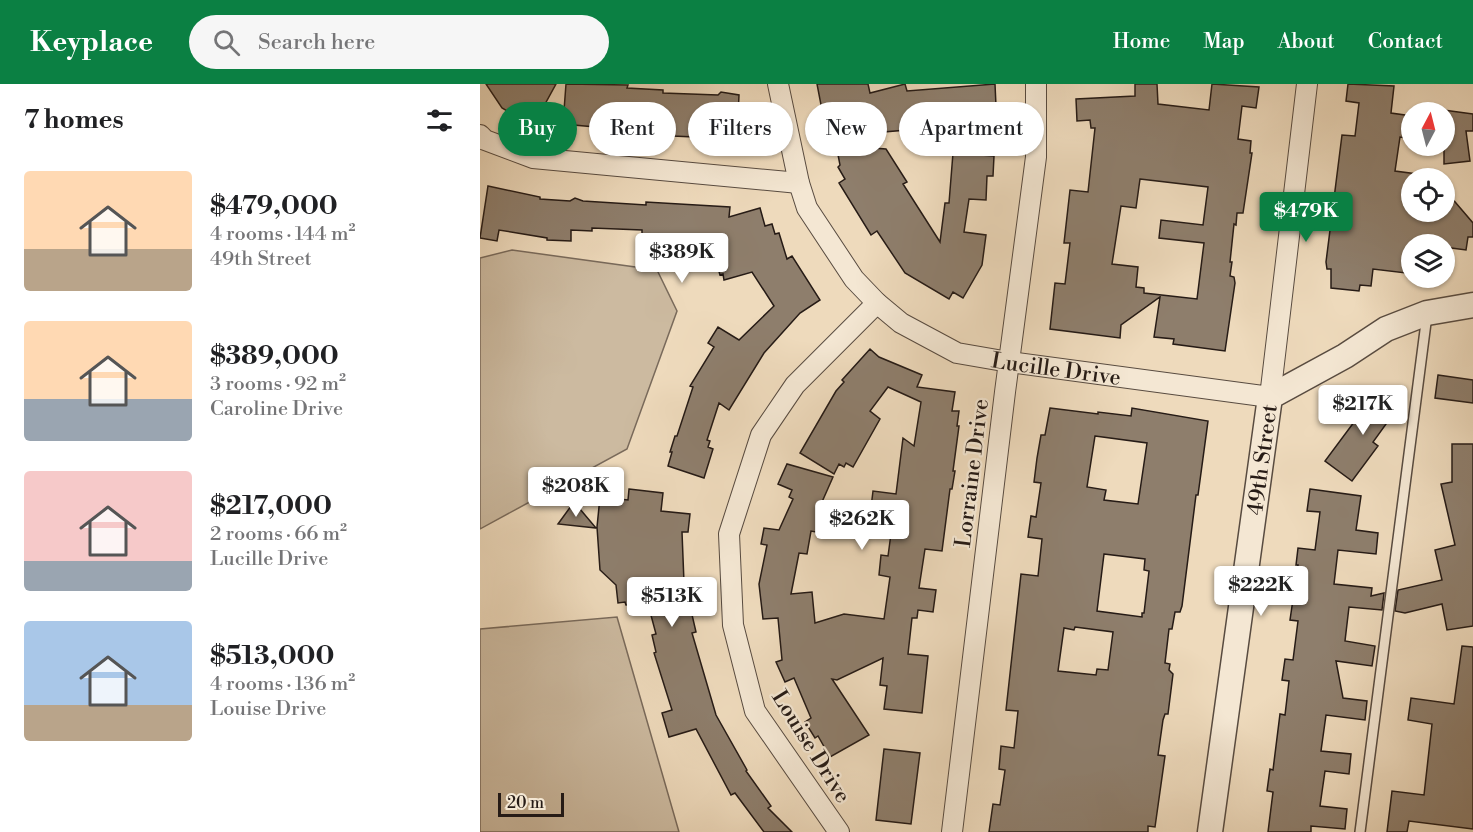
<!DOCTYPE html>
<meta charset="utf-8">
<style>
:root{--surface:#fff;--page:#f6f6f6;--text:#202124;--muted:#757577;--accent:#0b8043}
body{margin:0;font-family:"Libre Bodoni",serif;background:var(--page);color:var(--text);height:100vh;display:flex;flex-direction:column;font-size:22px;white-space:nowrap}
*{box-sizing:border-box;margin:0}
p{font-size:20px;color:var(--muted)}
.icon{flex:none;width:33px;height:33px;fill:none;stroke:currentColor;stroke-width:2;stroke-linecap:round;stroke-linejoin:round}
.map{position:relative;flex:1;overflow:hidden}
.panel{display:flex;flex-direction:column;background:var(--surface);width:480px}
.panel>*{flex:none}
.hud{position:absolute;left:18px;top:18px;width:570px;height:54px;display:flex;gap:12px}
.needle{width:39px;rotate:7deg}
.buttons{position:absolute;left:921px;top:18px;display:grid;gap:12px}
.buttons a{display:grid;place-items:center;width:54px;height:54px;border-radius:50%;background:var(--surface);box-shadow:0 2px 4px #0004;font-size:30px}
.scale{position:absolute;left:18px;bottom:15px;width:66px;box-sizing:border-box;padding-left:6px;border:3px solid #261b16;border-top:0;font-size:16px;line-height:21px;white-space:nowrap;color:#261b16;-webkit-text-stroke:4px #f4e7d3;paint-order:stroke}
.price{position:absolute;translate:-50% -51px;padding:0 14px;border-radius:6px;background:#fff;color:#222;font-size:20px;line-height:39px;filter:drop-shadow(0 2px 3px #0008)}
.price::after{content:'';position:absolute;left:50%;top:36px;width:18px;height:14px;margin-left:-9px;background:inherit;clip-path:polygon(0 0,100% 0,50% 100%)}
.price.selected{background:var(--accent);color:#fff}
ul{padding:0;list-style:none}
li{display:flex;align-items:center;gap:18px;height:150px;padding:0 24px}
li span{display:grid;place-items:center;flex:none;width:168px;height:120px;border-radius:6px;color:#555}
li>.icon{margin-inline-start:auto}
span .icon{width:72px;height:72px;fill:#fffc;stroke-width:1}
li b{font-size:26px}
h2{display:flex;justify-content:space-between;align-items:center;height:72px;padding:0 24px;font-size:26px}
.chip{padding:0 21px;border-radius:27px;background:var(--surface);box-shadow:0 2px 4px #0004;font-size:21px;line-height:54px}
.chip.selected{background:var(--accent);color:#fff}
header{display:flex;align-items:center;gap:36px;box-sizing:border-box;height:84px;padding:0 30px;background:var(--accent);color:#fff}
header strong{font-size:28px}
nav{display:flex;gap:33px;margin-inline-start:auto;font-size:21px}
.search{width:420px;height:54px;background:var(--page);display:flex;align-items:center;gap:15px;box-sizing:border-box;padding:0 21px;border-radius:33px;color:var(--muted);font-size:22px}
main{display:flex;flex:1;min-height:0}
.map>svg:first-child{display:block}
.green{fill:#ccbaa0;stroke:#796a5b;stroke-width:1.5}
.building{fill:#8e7e6c;stroke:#261b16;stroke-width:1.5;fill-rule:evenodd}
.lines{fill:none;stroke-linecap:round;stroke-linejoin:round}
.service-casing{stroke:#584b40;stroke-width:12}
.minor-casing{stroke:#584b40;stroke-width:22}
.tertiary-casing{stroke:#584b40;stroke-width:27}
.service{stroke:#f4e7d3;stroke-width:9}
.minor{stroke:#f4e7d3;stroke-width:20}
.tertiary{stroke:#f4e7d3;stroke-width:24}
.labels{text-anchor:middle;stroke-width:4.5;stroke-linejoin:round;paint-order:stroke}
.street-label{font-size:22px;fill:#261b16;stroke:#f4e7d3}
</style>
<header>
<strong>Keyplace</strong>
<div class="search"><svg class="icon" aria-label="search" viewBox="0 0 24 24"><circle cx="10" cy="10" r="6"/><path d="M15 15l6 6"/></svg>Search here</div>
<nav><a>Home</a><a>Map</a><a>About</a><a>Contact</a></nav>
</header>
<main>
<section class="panel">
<h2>7 homes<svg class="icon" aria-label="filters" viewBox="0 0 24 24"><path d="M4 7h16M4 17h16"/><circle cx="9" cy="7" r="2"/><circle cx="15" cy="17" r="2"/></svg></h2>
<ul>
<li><span style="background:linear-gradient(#ffd9b3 65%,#b9a48a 0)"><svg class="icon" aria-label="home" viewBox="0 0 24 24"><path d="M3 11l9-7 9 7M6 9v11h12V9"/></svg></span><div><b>$479,000</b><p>4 rooms · 144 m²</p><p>49th Street</p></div></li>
<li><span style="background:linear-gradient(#ffd9b3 65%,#9aa5b1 0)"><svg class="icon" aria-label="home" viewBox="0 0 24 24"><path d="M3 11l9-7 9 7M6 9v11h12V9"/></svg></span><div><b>$389,000</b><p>3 rooms · 92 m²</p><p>Caroline Drive</p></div></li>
<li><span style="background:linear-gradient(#f6c9c9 75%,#9aa5b1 0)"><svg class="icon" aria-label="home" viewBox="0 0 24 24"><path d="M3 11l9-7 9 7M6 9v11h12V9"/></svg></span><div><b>$217,000</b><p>2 rooms · 66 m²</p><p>Lucille Drive</p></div></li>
<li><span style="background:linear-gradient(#a9c7e8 70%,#b9a48a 0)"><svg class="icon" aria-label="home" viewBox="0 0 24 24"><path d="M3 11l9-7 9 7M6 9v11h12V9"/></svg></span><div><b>$513,000</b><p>4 rooms · 136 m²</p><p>Louise Drive</p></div></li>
</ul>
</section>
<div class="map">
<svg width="993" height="748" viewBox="0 0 993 748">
<rect width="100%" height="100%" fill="#eedabc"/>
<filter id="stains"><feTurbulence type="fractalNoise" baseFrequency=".00333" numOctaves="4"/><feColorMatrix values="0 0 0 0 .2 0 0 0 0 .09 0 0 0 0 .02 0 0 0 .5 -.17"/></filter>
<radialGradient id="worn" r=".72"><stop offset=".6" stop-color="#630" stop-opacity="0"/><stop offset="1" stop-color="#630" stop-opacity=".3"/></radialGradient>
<path class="green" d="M32,166L177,186L197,227L147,365L0,445V174Z
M137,533L199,748H0V545Z"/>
<path class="building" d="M6,0H76L53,42L22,24Z
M86,0L148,1L147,4L183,6V9L238,11L241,8L259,11L257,55L193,52V39L149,37L148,46L83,40Z
M337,0H388L390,9L425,0L427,7L515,0L516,22L501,23L502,32H497L498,40L392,49L393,64L406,65L427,98L423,100L460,158L465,119H469L473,69L514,72L513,92H507L506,116L489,115L484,148L506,151L502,181L483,214L473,208L469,215L425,189L397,147L391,151L359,99L365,95L358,83L360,81L354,50L347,52Z
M655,0H677L678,20L729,26L732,0L779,3L776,24L762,22L758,55L771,57L770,69H772L763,129H757L756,141L754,140L750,178H752L750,192L754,193L755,199L745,267L693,260L694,255L674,253L680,213L641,241L640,254L570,245L575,199L585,200L590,159H584L590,106L608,108L615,44H611L610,36L597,37L596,15L655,12ZM660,95L728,103L723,141L681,136L679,154L724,159L717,215L664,209V204L656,203L658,183L632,180L641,122L656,124Z
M868,0L914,2L911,29L932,32V55L920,53L915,87L953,92L955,94H932V128H964V105L993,139V153H988L986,166L964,163V160H930L926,189L893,185L891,202L880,201L879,207L851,204V185H847L846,178L862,51L875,52L879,19L866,17Z
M956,25L993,30V47H986L990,77L964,80V28H956Z
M8,102L60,113V115L90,117L95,114L103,117L166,121V118L250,123L249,133L280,124L285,142L292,140L295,150L299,149L307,175L312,172L340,216L320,229L284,269L249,326L239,319L227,356L230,357L228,363L233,365L224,394L188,382L192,368H190L195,352H197L213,303L210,302L234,263L228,259L238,243L259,256L294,222L272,188L244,196L243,190L240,191L233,166L171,164L162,161V146L112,144V147L91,146V157L67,156V154L19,146L17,157L0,154Z
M390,265L399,273L442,291L437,303L475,308L472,327H479L477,342H479L473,387H475L472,405H470L462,467L445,465L439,504L456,506L453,528L438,526L437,534H432L428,570L448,572L442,629L404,625L407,602L400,601L403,574L357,596L352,595L389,651L350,673L338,652L335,654L325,638L331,634L314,594L305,598L296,578L302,576L298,534L283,535L279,500L287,461L281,460L284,444L299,446L313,415L309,413L312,406L298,400L307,380L353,393L338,427L373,434L369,454L331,447L327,470L319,469L311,510L332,508L335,539L364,530L404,535L410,493L399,491L401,471L408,472L413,435L390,432L393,407L416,410L423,354L434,362L441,318L408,303L390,327L400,335L373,383L366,379L364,383L359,380L354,390L320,369L356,307L364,298L362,296Z
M958,291L993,296V319L955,314Z
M904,303L920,315L911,327L914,329L893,358L898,362L872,397L845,377L892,314L894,316Z
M570,324L618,330V328L651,332L652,324L728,337L718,411H716L702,522L700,528H695L692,545H689L685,579L690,580L689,586L693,590L688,630H685L683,636L678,671L685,672L675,743L668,742V748H509L513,720L520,721L525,686L519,685L521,662L534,664L538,627L526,626L541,490L558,492L562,455L548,453L551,432L556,433L561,399L554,398L557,374L561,351H565ZM615,352L667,359L658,420L624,416L626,406L607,403ZM624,470L665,475L664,486L669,487L664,529H662V533L617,527ZM595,543L633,548L628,586L617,585L616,591L578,587L584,544L594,546Z
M972,360H993V542L967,546L962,520L925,529L915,527L918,506L962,496L955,466L975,461L961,400L972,398Z
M149,405L183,409L181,427L210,430L208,448H202L205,524L210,522L216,548L212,549L236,631L267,686L266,687L291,722L288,724L312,748H284L255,709L251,711L216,645L189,653L182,629L192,626L174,569L176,568L172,551L176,550L168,520L146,521L145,518L138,519L136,501L120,486L117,443L120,413L148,416Z
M830,405L881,412L876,446L898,449L896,470L858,466L854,500L892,504L891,512L904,509L902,526L869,523L865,557L895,562L892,582L856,577L863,614L887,617L885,636L846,631L841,667L871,670L869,690L845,687L840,722L867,725L865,745L831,742V748H788L793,708L787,707L790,685L793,686L800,630L805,631L809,597L802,596L805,575L813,576L818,537L810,536L818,481H816L818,464L835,466L840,428L827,427Z
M94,418L116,444L78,440Z
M982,562L993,563V745L929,737L927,748H907L912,707L944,711L952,640L928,636L931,614L974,620Z
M404,665L440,669L431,740L396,736Z"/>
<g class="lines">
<g class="service-casing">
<path id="service" d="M880,748L947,231"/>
</g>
<g class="minor-casing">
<g id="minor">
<path id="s1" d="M298,0L319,99L327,124L374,195L397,219L421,239L477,269L529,278L790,313L827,0"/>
<path d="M0,51L5,56L53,74L319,99"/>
<path d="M359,748L275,627L253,541L249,450L281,351L315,301L397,219"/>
<path d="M472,748L525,308L556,73V0"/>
</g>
</g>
<g class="tertiary-casing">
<g id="tertiary">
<path id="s2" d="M730,748L790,313L865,272L906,245L947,229L993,221"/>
</g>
</g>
<use href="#service" class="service"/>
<use href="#minor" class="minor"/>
<use href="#tertiary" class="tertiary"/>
</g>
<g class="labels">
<g class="street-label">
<text dy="8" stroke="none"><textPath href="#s1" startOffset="441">Lucille Drive</textPath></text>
<text dy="8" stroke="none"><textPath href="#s2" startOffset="376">49th Street</textPath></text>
<text transform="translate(491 389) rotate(-83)" y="8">Lorraine Drive</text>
<text transform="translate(332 662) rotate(58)" y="8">Louise Drive</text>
</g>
</g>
<rect width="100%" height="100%" filter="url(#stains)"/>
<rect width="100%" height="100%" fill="url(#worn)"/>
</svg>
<div class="buttons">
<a><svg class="needle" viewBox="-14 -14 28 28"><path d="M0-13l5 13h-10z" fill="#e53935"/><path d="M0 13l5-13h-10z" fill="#757577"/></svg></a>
<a><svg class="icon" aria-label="locate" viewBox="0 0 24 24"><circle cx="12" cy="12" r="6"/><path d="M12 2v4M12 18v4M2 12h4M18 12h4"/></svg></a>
<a><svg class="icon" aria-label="layers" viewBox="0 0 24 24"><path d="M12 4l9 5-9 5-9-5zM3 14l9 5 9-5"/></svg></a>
</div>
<div class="scale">20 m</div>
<b class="price selected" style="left:826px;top:159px">$479K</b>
<b class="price" style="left:202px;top:200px">$389K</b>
<b class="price" style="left:883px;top:352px">$217K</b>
<b class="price" style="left:96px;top:434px">$208K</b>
<b class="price" style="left:382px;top:467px">$262K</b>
<b class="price" style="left:781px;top:533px">$222K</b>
<b class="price" style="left:192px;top:544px">$513K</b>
<div class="hud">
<a class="chip selected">Buy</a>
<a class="chip">Rent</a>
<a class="chip">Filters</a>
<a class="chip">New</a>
<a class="chip">Apartment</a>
</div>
</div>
</main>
